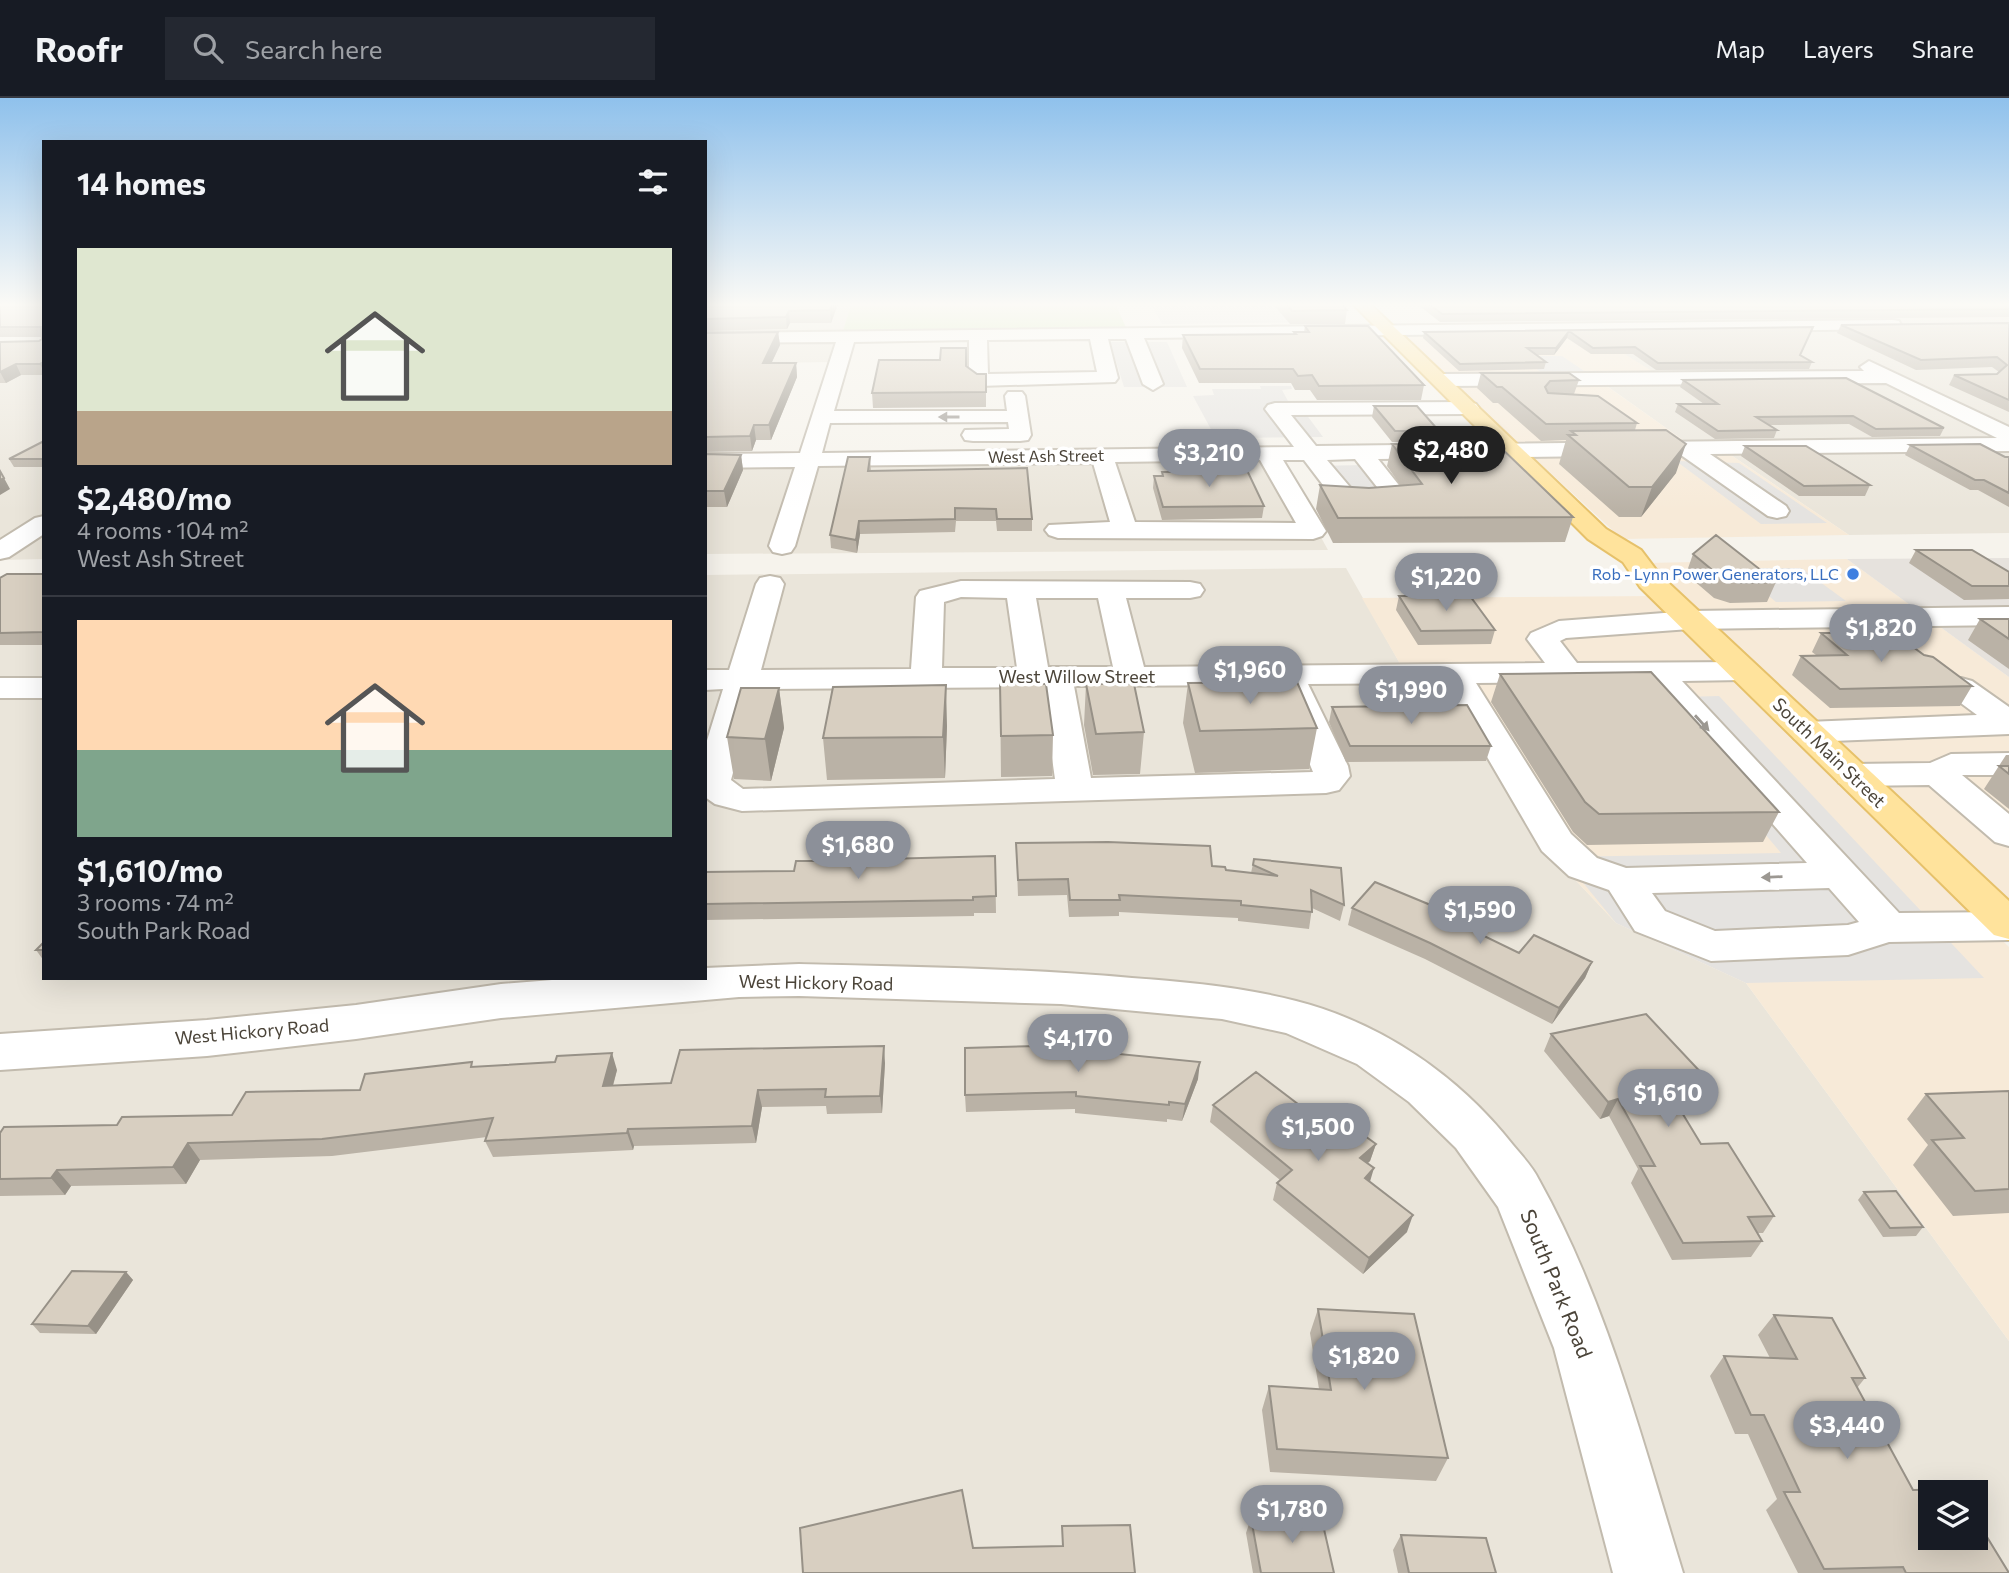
<!DOCTYPE html>
<meta charset="utf-8">
<style>
:root{--surface:#171b24;--page:#242831;--text:#f1f3f6;--muted:#9ea1a6;--line:#363941;--accent:#8c9099}
body{margin:0;font-family:Commissioner,sans-serif;background:var(--page);color:var(--text);height:100vh;display:flex;flex-direction:column;font-size:26px;white-space:nowrap}
*{box-sizing:border-box;margin:0}
p{font-size:23px;color:var(--muted)}
.icon{flex:none;width:38px;height:38px;fill:none;stroke:currentColor;stroke-width:2;stroke-linecap:round;stroke-linejoin:round}
.map{position:relative;flex:1;overflow:hidden}
.details{position:absolute;left:42px;top:42px;width:665px;height:840px;display:flex;flex-direction:column;background:var(--surface);border-radius:0px;box-shadow:0 7px 28px #0002}
.details>*{flex:none}
.fabs{position:absolute;left:1918px;top:1382px;display:grid;gap:14px}
.fabs a{display:grid;place-items:center;width:70px;height:70px;border-radius:0px;background:var(--surface);box-shadow:0 7px 28px #0002;font-size:35px}
.price{position:absolute;translate:-50% -60px;padding:0 16px;border-radius:24px;background:var(--accent);color:#fff;font-size:23px;line-height:46px;filter:drop-shadow(0 2px 4px #0008)}
.price::after{content:'';position:absolute;left:50%;top:42px;width:21px;height:16px;margin-left:-10px;background:inherit;clip-path:polygon(0 0,100% 0,50% 100%)}
.price.current{background:#222;color:#fff}
ul{padding:0;list-style:none}
li{display:grid;align-content:center;gap:14px;height:371px;padding:0 35px}
li+li{border-top:2px solid var(--line)}
li span{display:grid;place-items:center;height:217px;border-radius:0px;color:#555}
li>.icon{margin-inline-start:auto}
span .icon{width:126px;height:126px;fill:#fffc;stroke-width:1}
li b{font-size:30px}
h2{display:flex;justify-content:space-between;align-items:center;height:84px;padding:0 35px;font-size:30px}
header{display:flex;align-items:center;gap:42px;box-sizing:border-box;height:98px;padding:0 35px;background:var(--surface);border-bottom:2px solid var(--line)}
header strong{font-size:33px}
nav{display:flex;gap:38px;margin-inline-start:auto;font-size:24px}
.search{width:490px;height:63px;background:var(--page);display:flex;align-items:center;gap:18px;box-sizing:border-box;padding:0 24px;border-radius:0px;color:var(--muted);font-size:26px}
.map>svg:first-child{display:block}
.residential{fill:#eae5da;fill-rule:evenodd}
.commercial{fill:#f7ead8}
.industrial{fill:#e6e2dd}
.green{fill:#d2eab5}
.parking{fill:#e5e3e0}
.lines{fill:none;stroke-linecap:round;stroke-linejoin:round}
.minor-casing{stroke:#c2bbae;stroke-width:4}
.major-casing{stroke:#e6c16a;stroke-width:4}
.minor{fill:#fff;fill-rule:evenodd}
.major{fill:#ffe39c;fill-rule:evenodd}
.wall{fill:#bab2a6}
.shaded-wall{fill:#979187}
.building{fill:#d8cfc1;stroke:#979187;stroke-width:2}
.oneway{fill:#9c9892}
.shop-dot{fill:#3f7fe0;stroke:#fff;stroke-width:2.5}
.labels{text-anchor:middle;stroke-width:7;stroke-linejoin:round;paint-order:stroke}
.far-street-label{font-size:16px;fill:#4b4439;stroke:#fff}
.far-shop-label{font-size:16px;fill:#366cbe;stroke:#fff;text-anchor:end}
.street-label{font-size:18px;fill:#4b4439;stroke:#fff}
.near-street-label{font-size:21px;fill:#4b4439;stroke:#fff}
</style>
<header>
<strong>Roofr</strong>
<div class="search"><svg class="icon" aria-label="search" viewBox="0 0 24 24"><circle cx="10" cy="10" r="6"/><path d="M15 15l6 6"/></svg>Search here</div>
<nav><a>Map</a><a>Layers</a><a>Share</a></nav>
</header>
<div class="map">
<svg width="2009" height="1475" viewBox="0 0 2009 1475">
<rect width="100%" height="100%" fill="#f6f3ec"/>
<path class="residential" d="M705,207H851L842,236L705,237Z
M1747,207H2009V342L1690,347L1600,283L1586,232L1792,228Z
M840,240L832,264L705,266V241Z
M44,248V422L0,450V249Z
M2009,349V435L1849,437L1728,355Z
M1276,358L1328,452L705,456V368Z
M44,433V461L0,462V461Z
M1346,470L1403,571H1435L1547,752L1616,825L1746,885L2009,1243V1475H0V481L44,480V880H705V477ZM1930,1395H1976V1440H1930Z"/>
<path class="commercial" d="M1586,232L1668,283L1601,284L1690,347L1522,349L1396,235Z
M1529,355H1728L1849,437L1622,441Z
M1847,461L2009,579V806L1646,465Z
M1655,498L1727,568L1403,571L1362,500Z
M1735,579L2009,849V1243L1746,885L1616,825L1547,752L1442,582Z"/>
<path class="industrial" d="M2009,460V579L1847,461Z"/>
<path class="green" d="M851,207H1116L1127,232L842,236Z"/>
<path class="parking" d="M1151,207H1330L1345,224L1162,226Z
M1110,244H1167L1187,289H1124Z
M1535,258H1562L1593,279L1542,275L1528,265Z
M1260,288H1291L1292,291L1282,292L1288,303H1314L1323,314L1306,316L1323,339L1234,340L1231,335H1213L1193,298L1214,297L1212,291H1261Z
M1676,363L1739,365L1827,425L1761,426Z
M1364,367L1386,395L1341,409L1313,368Z
M1735,470H1801L1846,503L1776,504Z
M1719,598L1984,880L1746,885L1616,825L1562,759L1781,755L1650,600Z"/>
<g class="lines">
<g class="minor-casing">
<path id="minor" d="M1893,222L1899,223L1901,227L1899,231L1144,240L1163,286L1153,292L1143,286L1126,241H1108L1118,280L1115,284L979,288L969,282V242L854,244L834,313H1007L1005,298L1008,294H1022L1025,298L1031,337L1028,342L1020,343H973L965,342L962,337L965,332L1009,331L1008,324L830,325L822,355L1294,349L1265,311L1268,307L1275,305L1469,304L1476,306L1479,310L1476,314L1469,316L1291,317L1316,348L1997,340L1886,285L1440,288L1430,282L1440,276L1864,273L1860,269L1869,263L2009,329V353L1710,356L1786,408L1789,413L1786,418L1777,420L1768,418L1681,357L1378,361L1410,401L1407,406C1387,411 1359,413 1339,408L1304,362H1283L1326,433L1322,438L1313,441L1058,440L1049,437L1045,432L1049,427L1110,424L1093,365L818,368L795,448L791,454L782,456L773,454L769,448L795,369L705,370V356L800,355L836,244L705,245V235ZM1090,241L1097,274L988,276L987,242ZM1355,361L1381,394L1355,395L1327,362ZM1260,362L1296,425L1135,424L1115,364Z
M44,418V436L9,459L0,461V442L35,420Z
M770,478L780,480L784,486L761,572L911,571L916,499L920,493L961,483L1190,484L1200,486L1204,492L1200,498L1190,500H1126L1144,569L1545,565L1527,541L1531,535L1559,523L1690,513L2009,509V527L1690,531L1566,540L1560,543L1577,565L1743,564L1754,566L1759,573L1754,580L1743,582L1682,583L1899,815L2009,814V842L1889,844L1848,857L1711,863L1635,833L1609,792L1569,778L1542,753L1444,585L1308,586L1348,668L1350,678L1339,692L1326,695L742,713L715,706L705,699V649L723,591L705,592V572H729L756,486L760,480ZM961,499L1007,500L1017,570H942L944,504ZM1036,500H1098L1113,569H1048ZM1647,583L1807,765L1626,770L1597,760L1571,736L1476,585ZM1280,587L1278,589L1313,674L1091,680L1074,588ZM1042,589L1055,681L743,691L731,682L756,591ZM1829,790L1859,824L1848,827L1715,833L1665,813L1652,795Z
M0,580H44V600H0Z
M1961,580L1972,583L2009,609V636L1807,644L1795,641L1790,634L1795,627L1807,624L1977,617L1950,597L1945,590L1950,583Z
M2009,655V677H1962L2009,716V748L1995,744L1929,687L1852,688L1839,685L1834,677L1839,669L1852,666L1930,665L1951,656Z
M799,866C910,869 1021,870 1132,880C1187,884 1242,889 1296,903C1382,925 1459,978 1513,1047C1522,1058 1533,1069 1539,1082C1607,1204 1642,1342 1683,1475H1613L1554,1250L1498,1109L1456,1050L1409,1004L1357,966L1286,935L1222,921L1061,906L799,898L739,899L501,920L356,941L207,958L0,972V936L207,922L356,907L501,886L577,880H705V870Z"/>
</g>
<g class="major-casing">
<path id="major" d="M1354,207H1371L1606,431L1641,452L1660,477L2009,803V841L1994,837L1640,489L1623,464L1588,441Z"/>
</g>
<use href="#minor" class="minor"/>
<use href="#major" class="major"/>
</g>
<path class="wall" d="M0,206H44V277H21L6,285H0V244L39,243L42,241V239H0Z
M705,206H838L831,225H790L787,231L705,233Z
M1273,206H1342L1347,212L1345,226H1290Z
M1417,206H2009V219L1440,224Z
M2009,225V314L1949,287L1954,277L1997,276L1999,274L1992,269L1916,272L1837,235L1841,227Z
M1305,228L1424,287L1421,302H1317L1310,292H1295L1291,285H1199L1182,250L1183,237L1293,236L1294,234H1304Z
M1813,229L1800,258L1812,264L1809,271L1656,272L1633,256H1591L1567,240L1554,257H1537L1546,264L1544,271L1459,273L1423,240L1424,234Z
M778,234L780,247L771,265H796L797,279L771,342H756L752,353L705,354V235Z
M966,268L977,276H986V309L873,310L872,295Z
M1481,275L1579,282L1574,296L1637,325L1635,332L1676,375L1641,419H1619L1559,366L1566,342L1541,343L1498,305H1493L1477,290Z
M1683,282L1944,330L1940,338L1872,339L1849,326L1768,327L1777,332L1774,340L1715,341L1675,314L1678,306H1704L1680,289Z
M1374,308L1439,333L1437,341L1463,345L1573,419L1565,444L1333,445L1316,411L1320,387L1369,390L1401,388L1387,368L1392,346H1411L1412,344H1392L1372,319Z
M44,343V369H14L9,361Z
M1910,347L2009,359V409L1978,392H1970L1905,357Z
M1745,348L1870,387L1865,398H1799L1741,358Z
M705,356L741,357L743,372L727,409H705Z
M870,359L871,373L1032,421V433H997L996,423H956L955,434L860,436L857,455L831,450L830,437Z
M1217,368L1264,408L1262,420L1162,422L1153,390L1154,378H1162V374H1216Z
M1916,452L2009,474V501L1964,502L1909,465Z
M1693,456L1776,484L1767,504L1730,505L1714,500L1686,476Z
M44,476V547H0V480Z
M1399,498L1495,532L1491,546L1418,547L1396,512Z
M1980,521H2009V571L1968,542Z
M1821,535L1924,557L1972,588L1960,608L1830,610L1792,577L1801,558L1816,557L1812,554Z
M1500,576L1779,714L1763,744L1587,747L1573,734L1491,604Z
M1188,585L1317,630L1309,671L1195,675L1183,625Z
M1000,586L1053,637L1052,678L1001,679Z
M1086,586L1144,634L1140,676L1093,677L1084,627Z
M779,590L784,630L771,683L734,681L727,639Z
M1332,609L1491,648L1486,663L1346,664L1329,624Z
M947,628L945,680L827,682L823,640Z
M2006,657H2009V711L1984,691Z
M1016,745L1212,768L1226,772L1251,775L1254,761L1344,807L1340,823L1312,810L1309,831L1238,823V820L1119,814V818L1069,819L1067,797L1018,798Z
M849,756V762L995,758L996,815H974V818L705,822V774L794,773L814,763Z
M1352,810L1452,818L1450,822L1519,855L1592,864L1585,880L1552,926L1425,861L1348,827Z
M44,844V863L36,852Z
M1551,936L1707,981L1698,997L1675,1003L1701,1046L1774,1118L1763,1135H1758L1762,1143L1751,1159L1672,1162L1631,1085L1638,1071L1609,1018L1600,1021L1544,953Z
M885,965L882,1015L827,1016L826,1008L762,1009L756,1045L634,1048L633,1052L493,1059L485,1043L487,1039L332,1058L200,1062L186,1086L71,1088L65,1097L0,1098V1035L117,1027L232,1017L474,969L617,972L613,988L671,985Z
M1198,981L1182,1023L1167,1021V1024L1075,1015V1011L966,1014L965,997Z
M2009,993V1115L1953,1118L1913,1067L1928,1047L1907,1021L1926,996Z
M1213,1007L1336,1035L1376,1046L1370,1063L1368,1065L1370,1084L1407,1134L1363,1176L1273,1102L1277,1085L1280,1082L1210,1024Z
M1864,1094L1923,1129L1916,1138L1883,1139L1858,1102Z
M126,1174L133,1182L96,1236L40,1235L32,1226Z
M1318,1211L1448,1360L1436,1383L1270,1374L1262,1312L1269,1288L1319,1291L1310,1235Z
M1774,1217L1865,1280L1857,1290L1913,1392L2009,1475H1798L1766,1412L1777,1401L1748,1336H1735L1710,1278L1724,1258L1770,1260L1758,1237Z
M1251,1420L1334,1475H1253L1246,1435Z
M1401,1437L1496,1475H1398L1393,1452Z"/>
<path class="shaded-wall" d="M832,206H838L831,225L830,212Z
M789,213L790,225L787,231L786,219Z
M1569,233L1567,240L1554,257L1556,250Z
M778,234L780,247L765,279L763,265Z
M44,264V274L40,266Z
M796,265L797,279L771,342L769,327Z
M16,266L21,277L6,285L0,274Z
M754,327L756,342L752,353L750,338Z
M1686,346L1676,375L1641,419L1652,389Z
M741,357L743,372L727,409L724,393Z
M4,380L10,391L0,397V382Z
M859,423L860,436L857,455L856,442Z
M946,587L947,628L945,680L943,639Z
M779,590L784,630L771,683L765,641Z
M1592,864L1585,880L1552,926L1559,910Z
M884,948L885,965L882,1015L880,998Z
M612,955L617,972L608,1005L603,988Z
M1200,964L1198,981L1182,1023L1185,1006Z
M1707,981L1698,997L1658,1007L1667,990Z
M758,992L762,1009L756,1045L752,1028Z
M1618,1001L1609,1018L1600,1021L1608,1004Z
M628,1031L634,1048L633,1052L627,1035Z
M188,1045L200,1062L186,1086L173,1069Z
M1376,1046L1370,1063L1355,1076L1360,1060Z
M1374,1070L1369,1087L1365,1080Z
M57,1072L71,1088L65,1097L51,1080Z
M1413,1117L1407,1134L1363,1176L1369,1160Z
M126,1174L133,1182L96,1236L88,1228Z"/>
<path class="building" d="M0,206H44V264L40,266H16L0,274V244L39,243L42,241L41,229H0Z
M705,206H832L830,212L789,213L786,219L705,221Z
M1287,206H1342L1347,212L1292,213Z
M1429,206H2009V211L1442,216Z
M2009,225V302L1954,277L1997,276L2007,267L1997,259L1921,262L1841,227Z
M1305,228H1368L1424,287L1319,288L1312,277L1298,278L1293,271H1200L1183,237L1296,236L1294,234H1309Z
M1813,229L1800,257L1812,264L1658,265L1635,249L1593,250L1569,233L1556,250H1527L1546,264L1460,266L1424,234Z
M778,234L763,265H796L769,327H754L750,338L705,339V235Z
M941,250H966V268L977,276H986V294L872,295L879,262H940Z
M1481,275H1569L1579,282L1550,283L1545,289L1548,295L1598,298L1637,325L1546,326L1502,289H1497Z
M1846,280L1944,330L1876,331L1853,318L1756,319L1777,332L1718,333L1678,306H1718L1683,282Z
M1374,308H1417L1439,333H1395Z
M1666,332L1686,346L1652,389H1629L1568,337H1576L1571,333Z
M1459,340L1463,345H1496L1573,419L1338,420L1320,387L1369,390L1422,386L1392,346H1416L1412,341Z
M44,343V361H9Z
M1980,346L2005,359H2009V395L1984,382H1975L1910,347Z
M1745,348H1806L1870,387L1804,388Z
M705,356L741,357L724,393H705Z
M848,359H870L868,373L1027,370L1032,421H997L996,411L955,410V421L859,423L856,442L830,437Z
M1217,368H1245L1264,408L1163,409L1154,378H1163L1162,374H1219Z
M0,373L4,380L0,382Z
M1716,437L1776,484L1739,485L1722,480L1693,456Z
M1916,452H1972L2009,474V488H1972Z
M7,476H44V534L0,535V480Z
M1399,498H1470L1495,532L1421,533Z
M1980,521H2009V541Z
M1821,535H1894L1924,557L1933,559L1972,588L1840,591L1801,558L1847,557Z
M1651,574L1779,714L1599,716L1585,704L1500,576Z
M1297,584L1317,630L1200,633L1188,585Z
M1000,586H1046L1053,637L1001,638Z
M1086,586H1134L1144,634L1096,636Z
M946,587L943,639L823,640L833,589Z
M741,590H779L765,641L727,639Z
M1467,607L1491,648H1350L1332,609Z
M1999,668H2009V676Z
M1108,744L1210,748L1212,768L1225,769L1226,772L1278,778L1253,767L1254,761L1341,770L1344,807L1311,792L1312,814L1241,807V803L1119,797L1120,802H1070L1068,781L1018,782L1016,745Z
M815,756H849L848,762L995,758L996,798L973,799V802L705,806V774L794,773L796,763H814Z
M1375,784L1445,813L1452,818L1449,821L1519,855L1534,837L1592,864L1559,910L1430,845L1352,810Z
M44,844V852H36Z
M1646,916L1707,981L1667,990L1701,1046L1728,1045L1774,1118L1748,1119L1762,1143L1683,1145L1640,1068H1655L1618,1001L1608,1004L1551,936Z
M884,948L880,998L825,999L826,991L758,992L752,1028L628,1031L627,1035L485,1043L493,1020L322,1041L188,1045L173,1069L57,1072L51,1080L0,1081V1035L4,1029L117,1027L122,1019L232,1017L246,994L360,992L365,976L472,964L471,969L555,964L557,958L612,955L603,988L671,985L680,952Z
M1039,948L1200,964L1185,1006L1169,1004V1007L1076,998V994L965,997V950Z
M1256,974L1336,1035L1347,1025L1376,1046L1360,1060L1374,1070L1365,1080L1413,1117L1369,1160L1277,1085L1292,1072L1213,1007Z
M2009,993V1091L1975,1093L1932,1042L1964,1040L1926,996Z
M1896,1093L1923,1129L1890,1130L1864,1094Z
M72,1173L126,1174L88,1228L32,1226Z
M1318,1211L1414,1216L1448,1360L1277,1351L1269,1288L1331,1292Z
M1774,1217L1832,1220L1865,1280H1852L1913,1392L1957,1391L1960,1395H1930V1440H1976V1421L2009,1475H1906L1903,1469L1824,1471L1784,1394H1800L1764,1317H1751L1724,1258L1797,1261Z
M962,1392L973,1450L1063,1448L1062,1428L1130,1427L1135,1475H803L800,1430Z
M1321,1418L1334,1475H1261L1251,1420Z
M1401,1437L1486,1440L1496,1475H1409Z"/>
<defs><path id="oneway-solid" d="M-6-.8H1V-3.2L6.5 0L1 3.2V.8H-6Z" transform="scale(1.75)"/></defs>
<g class="oneway">
<use href="#oneway-solid" transform="translate(949 319) rotate(180)"/>
<use href="#oneway-solid" transform="translate(1702 625) rotate(48)"/>
<use href="#oneway-solid" transform="translate(1772 779) rotate(178)"/>
</g>
<linearGradient id="sky" x2="0" y2="1"><stop stop-color="#8fc1ec"/><stop offset="0.5" stop-color="#fbfaf6"/><stop offset="1" stop-color="#fbfaf6" stop-opacity="0"/></linearGradient>
<rect width="2009" height="413" fill="url(#sky)"/>
<circle class="shop-dot" cx="1853" cy="476" r="7"/>
<g class="labels">
<g class="far-street-label">
<text transform="translate(1046 358) rotate(-1)" y="6">West Ash Street</text>
</g>
<g class="far-shop-label">
<text x="1839" y="482">Rob - Lynn Power Generators, LLC</text>
</g>
<g class="street-label">
<text x="1077" y="585">West Willow Street</text>
<text transform="translate(1829 655) rotate(44)" y="6">South Main Street</text>
<text transform="translate(816 885) rotate(1)" y="6">West Hickory Road</text>
<text transform="translate(252 934) rotate(-5)" y="6">West Hickory Road</text>
</g>
<g class="near-street-label">
<text transform="translate(1556 1186) rotate(68)" y="7">South Park Road</text>
</g>
</g>
</svg>
<div class="fabs">
<a><svg class="icon" aria-label="layers" viewBox="0 0 24 24"><path d="M12 4l9 5-9 5-9-5zM3 14l9 5 9-5"/></svg></a>
</div>
<b class="price current" style="left:1451px;top:388px">$2,480</b>
<b class="price" style="left:1209px;top:391px">$3,210</b>
<b class="price" style="left:1446px;top:515px">$1,220</b>
<b class="price" style="left:1881px;top:566px">$1,820</b>
<b class="price" style="left:1250px;top:608px">$1,960</b>
<b class="price" style="left:1411px;top:628px">$1,990</b>
<b class="price" style="left:858px;top:783px">$1,680</b>
<b class="price" style="left:1480px;top:848px">$1,590</b>
<b class="price" style="left:1078px;top:976px">$4,170</b>
<b class="price" style="left:1668px;top:1031px">$1,610</b>
<b class="price" style="left:1318px;top:1065px">$1,500</b>
<b class="price" style="left:1364px;top:1294px">$1,820</b>
<b class="price" style="left:1847px;top:1363px">$3,440</b>
<b class="price" style="left:1292px;top:1447px">$1,780</b>
<section class="details">
<h2>14 homes<svg class="icon" aria-label="filters" viewBox="0 0 24 24"><path d="M4 7h16M4 17h16"/><circle cx="9" cy="7" r="2"/><circle cx="15" cy="17" r="2"/></svg></h2>
<ul>
<li><span style="background:linear-gradient(#dfe7d0 75%,#b9a48a 0)"><svg class="icon" aria-label="home" viewBox="0 0 24 24"><path d="M3 11l9-7 9 7M6 9v11h12V9"/></svg></span><div><b>$2,480/mo</b><p>4 rooms · 104 m²</p><p>West Ash Street</p></div></li>
<li><span style="background:linear-gradient(#ffd9b3 60%,#7fa58c 0)"><svg class="icon" aria-label="home" viewBox="0 0 24 24"><path d="M3 11l9-7 9 7M6 9v11h12V9"/></svg></span><div><b>$1,610/mo</b><p>3 rooms · 74 m²</p><p>South Park Road</p></div></li>
</ul>
</section>
</div>
